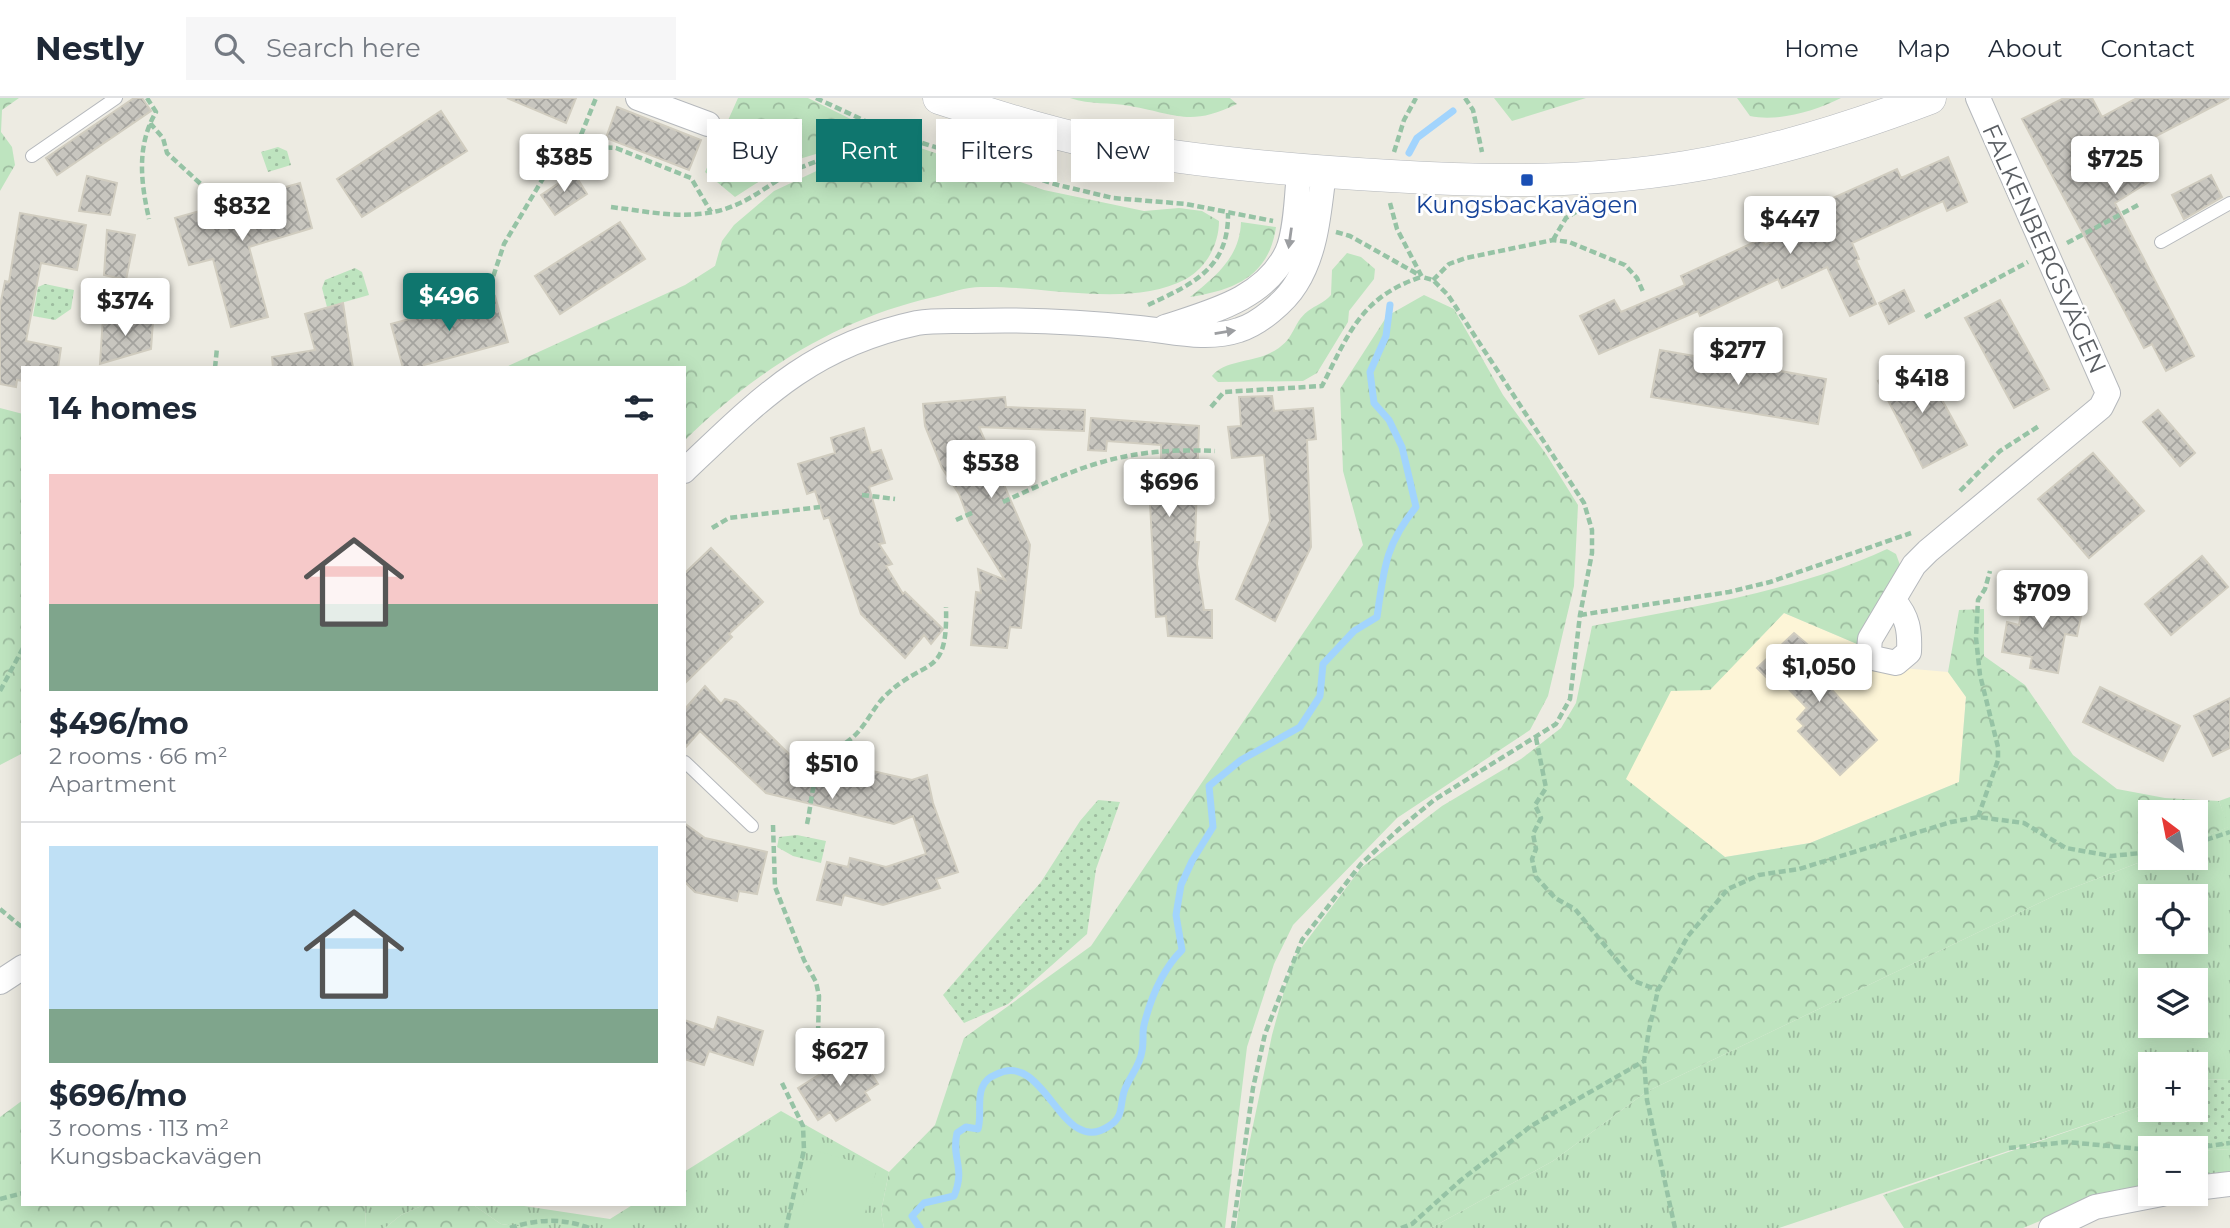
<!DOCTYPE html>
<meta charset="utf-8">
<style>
:root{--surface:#fff;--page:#f6f6f7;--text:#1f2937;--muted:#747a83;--line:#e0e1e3;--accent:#0f766e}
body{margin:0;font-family:Montserrat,sans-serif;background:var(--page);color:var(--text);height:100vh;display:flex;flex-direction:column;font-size:26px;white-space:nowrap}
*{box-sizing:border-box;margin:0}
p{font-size:23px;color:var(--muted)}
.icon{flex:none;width:38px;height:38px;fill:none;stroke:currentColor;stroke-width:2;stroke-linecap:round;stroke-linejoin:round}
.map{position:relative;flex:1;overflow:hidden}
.sheet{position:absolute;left:21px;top:268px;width:665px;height:840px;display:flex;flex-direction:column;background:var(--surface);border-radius:0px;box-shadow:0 4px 18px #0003}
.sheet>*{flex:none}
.hud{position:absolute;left:707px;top:21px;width:665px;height:63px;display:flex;gap:14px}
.needle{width:46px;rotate:328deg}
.tools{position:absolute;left:2138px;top:702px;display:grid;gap:14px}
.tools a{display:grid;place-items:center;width:70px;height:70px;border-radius:0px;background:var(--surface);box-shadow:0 4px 18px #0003;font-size:35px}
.price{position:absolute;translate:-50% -60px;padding:0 16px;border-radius:7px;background:#fff;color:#222;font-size:23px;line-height:46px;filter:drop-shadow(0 2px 4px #0008)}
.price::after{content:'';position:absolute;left:50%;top:42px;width:21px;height:16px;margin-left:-10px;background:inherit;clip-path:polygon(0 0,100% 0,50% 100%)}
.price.active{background:var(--accent);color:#fff}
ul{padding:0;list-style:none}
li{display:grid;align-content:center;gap:14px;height:371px;padding:0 28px}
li+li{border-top:2px solid var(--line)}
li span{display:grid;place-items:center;height:217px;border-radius:0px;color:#555}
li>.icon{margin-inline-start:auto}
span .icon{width:126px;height:126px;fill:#fffc;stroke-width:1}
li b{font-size:30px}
h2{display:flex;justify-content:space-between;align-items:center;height:84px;padding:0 28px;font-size:30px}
.tag{padding:0 24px;border-radius:0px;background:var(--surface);box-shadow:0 4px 18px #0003;font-size:24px;line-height:63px}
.tag.active{background:var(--accent);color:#fff}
header{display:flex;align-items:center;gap:42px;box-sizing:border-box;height:98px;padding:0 35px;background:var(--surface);border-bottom:2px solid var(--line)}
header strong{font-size:33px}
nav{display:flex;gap:38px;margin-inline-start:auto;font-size:24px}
.search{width:490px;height:63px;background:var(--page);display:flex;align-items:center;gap:18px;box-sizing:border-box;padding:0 24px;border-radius:0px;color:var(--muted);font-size:26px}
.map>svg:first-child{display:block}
.commercial{fill:#fdf5d7}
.grass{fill:url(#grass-tufts);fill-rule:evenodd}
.forest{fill:url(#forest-crowns)}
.park{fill:url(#park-dots)}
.pitch{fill:#bee4bf}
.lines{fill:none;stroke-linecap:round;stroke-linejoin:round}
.stream{stroke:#a2d4fd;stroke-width:7}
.building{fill:url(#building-cross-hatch);stroke:#d1cdc0;stroke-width:2}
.service-casing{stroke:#b5b8bc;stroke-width:14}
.minor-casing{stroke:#b5b8bc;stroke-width:26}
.tertiary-casing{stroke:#b5b8bc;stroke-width:33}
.path{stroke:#96c3a5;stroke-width:4.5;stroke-dasharray:7 3.5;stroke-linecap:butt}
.service{stroke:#fff;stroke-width:12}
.minor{stroke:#fff;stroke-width:24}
.tertiary{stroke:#fff;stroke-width:32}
.oneway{fill:#9c9ea1}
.transit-dot{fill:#1a4fb4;stroke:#fff;stroke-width:2.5}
.labels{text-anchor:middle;stroke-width:6;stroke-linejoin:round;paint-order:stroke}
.transit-label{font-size:24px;fill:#164399;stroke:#fff}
.street-label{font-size:24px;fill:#5a5e63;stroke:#fff}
</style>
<header>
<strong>Nestly</strong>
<div class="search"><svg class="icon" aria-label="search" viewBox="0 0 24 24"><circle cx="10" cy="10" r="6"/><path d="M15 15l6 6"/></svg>Search here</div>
<nav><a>Home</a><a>Map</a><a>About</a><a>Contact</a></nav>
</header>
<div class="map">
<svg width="2230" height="1130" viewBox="0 0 2230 1130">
<defs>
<pattern id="grass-tufts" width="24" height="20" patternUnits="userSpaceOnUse" patternTransform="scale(1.75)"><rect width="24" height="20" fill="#bee4bf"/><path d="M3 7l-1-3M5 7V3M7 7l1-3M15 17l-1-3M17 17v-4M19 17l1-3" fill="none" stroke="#9dbc9f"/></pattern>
<pattern id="forest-crowns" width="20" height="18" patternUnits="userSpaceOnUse" patternTransform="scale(1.75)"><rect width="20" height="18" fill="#bee4bf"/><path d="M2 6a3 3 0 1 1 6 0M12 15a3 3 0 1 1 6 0" fill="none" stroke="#9dbc9f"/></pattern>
<pattern id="park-dots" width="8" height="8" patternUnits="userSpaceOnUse" patternTransform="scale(1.75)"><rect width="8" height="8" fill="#bee4bf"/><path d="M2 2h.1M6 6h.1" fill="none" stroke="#9dbc9f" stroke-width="1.8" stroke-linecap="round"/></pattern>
<pattern id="building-cross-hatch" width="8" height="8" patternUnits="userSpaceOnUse" patternTransform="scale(1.75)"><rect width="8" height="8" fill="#c8c6bf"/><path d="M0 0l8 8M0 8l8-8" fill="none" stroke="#a5a49f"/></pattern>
</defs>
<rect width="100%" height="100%" fill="#edebe2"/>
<path class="commercial" d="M1784,515L1857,546L1879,568L1948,574L1966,599L1959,684L1810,745L1725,759L1625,681L1671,592L1710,591Z"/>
<path class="grass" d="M2230,699V981L2196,982V966H2151V1005L1779,1130H1431L1553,1063L1646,994L2062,794L2151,760H2196V742L2228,729L2219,703ZM2151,798H2196V844H2151ZM2151,882H2196V928H2151Z
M781,1013L889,1074L881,1114L884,1130H529L501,1126L472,1106H511L610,1121L634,1106H684V1074Z
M2230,1051V1082L2196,1084V1053Z
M365,1106H426L401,1117L385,1130H366Z"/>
<path class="forest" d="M0,0H19L2,12L1,34L12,49L15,67L0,93Z
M738,0H808L869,30L870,40L789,64L735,99L705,74Z
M1070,0H1230L1237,6C1190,29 1176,16 1130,8C1109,4 1091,7 1070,0Z
M1494,0H1586L1512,23Z
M1737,0H1841C1815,13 1778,24 1750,18Z
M900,43L1044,92L1144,113L1179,110L1202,113L1219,123C1219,146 1207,169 1186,181C1130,211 1043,187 981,189C966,189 949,195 934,199C837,221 755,273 684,343V270L506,269L685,187L715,168L722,143L734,127L774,93L827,68L877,60Z
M1241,124L1276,129C1269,178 1235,192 1190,199C1216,178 1240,159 1241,124Z
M1347,155L1361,159L1375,171L1374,181L1349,213L1348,224L1317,275L1303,283L1218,284L1212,278C1224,263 1250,264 1268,256C1297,243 1290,227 1308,213C1316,207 1324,205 1331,197L1332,172Z
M1424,197L1454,211L1503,297L1546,356L1578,407L1574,488L1548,598L1530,632L1397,720L1293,827L1274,866L1247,949L1225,1130H884L881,1114L889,1074L935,1027L964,940L1091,848L1363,447L1343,373L1340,291L1387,218Z
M0,310L23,316V655L0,667Z
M1887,451L1896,456L1900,467L1857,546L1784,515L1710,592L1671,593L1626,681L1725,759L1810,745L1959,684L1966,599L1948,574L1959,512L1984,511V558L2025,587L2073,657L2117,691L2165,700L2219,703L2229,729L2196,742V714H2151V760L2062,794L1646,994L1553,1063L1431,1130H1236L1246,1061L1272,937L1293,861L1361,770L1442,708L1521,661L1561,630L1576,605L1592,528C1692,509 1794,494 1887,451Z
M23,1002V1106H365L366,1130H0V1019Z
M2151,1005V1012H2157V1050H2151V1087L2096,1100L2023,1130H1904L1883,1097Z
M426,1106H472L501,1126L529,1130H385L401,1117Z"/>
<path class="park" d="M278,49L287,53L291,67L268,74L261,54Z
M355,170L362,174L369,197L327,209L322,190L325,182Z
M45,186L74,192L71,211L55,222L33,218L38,189Z
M1098,702L1120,704L1096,771L1087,836L1008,906L964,925L943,897L1041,784L1080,723Z
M797,737L826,743L821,765L793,758L777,749L779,739Z
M2230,981V1051L2196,1053V1050H2157V1012H2196V982Z"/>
<path class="pitch" d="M817,1053L877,1070L861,1130H797Z"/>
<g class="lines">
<path class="stream" d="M1409,55L1417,40L1453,13
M920,1130L912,1118L924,1105L954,1098C966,1069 951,1061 957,1035L966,1029L978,1031C982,1018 977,1002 982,990C985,982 990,979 997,976C1046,952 1061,1061 1109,1028C1125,1018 1119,1006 1125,991C1130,978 1140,968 1142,953C1144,944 1142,935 1144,927C1151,899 1162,872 1182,852L1176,817L1181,787L1192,763L1213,729L1209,688L1241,662L1300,629L1320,598L1323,566L1354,533L1377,519C1384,471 1385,447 1416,409L1402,349L1389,322L1374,305L1370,274L1386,238L1390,207"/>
</g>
<path class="building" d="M134,0H142L151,13L57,77L46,60Z
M507,0H576L566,25Z
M2064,0H2092L2102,19L2137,0H2229L2135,49L2152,82L2115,105L2194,258L2166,273L2152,246L2144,250L2022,21Z
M617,9L701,42L689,72L606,40Z
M441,13L467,53L362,119L337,81Z
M1948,59L1967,104L1947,113L1943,103L1852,145L1859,161L1856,162L1876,206L1850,218L1827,169L1782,190L1778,181L1700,218L1698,213L1599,256L1580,218L1614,202L1621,214L1685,187L1681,178L1761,141L1765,147L1819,122L1813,109L1897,71L1901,80Z
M574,75L587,96L555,117L541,97Z
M2211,77L2222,99L2184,121L2172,97Z
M87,78L117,85L110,117L79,113Z
M300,85L312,130L249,149L268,219L231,229L213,161L189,167L175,120Z
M20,115L86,127L77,172L41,165L26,243L61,250L58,270H23V283L17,282L16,289L0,286V208L5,183L9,184Z
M620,124L645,161L560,216L535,178Z
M107,132L135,137L126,182L104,177Z
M1904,192L1914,213L1889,226L1879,205Z
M495,198L508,244L424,267L425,270H403L391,226Z
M2000,202L2049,291L2014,310L1965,220Z
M343,205L353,270H273L272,259L315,252L305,216Z
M103,219L153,223L151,251L100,266Z
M1660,252L1826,281L1818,326L1651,299Z
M1912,265L1917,275L1925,271L1967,347L1923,370L1878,283Z
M1272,298L1274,313L1313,310L1316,341L1307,342L1311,449L1275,523L1236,501L1270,423L1264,357L1232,360L1228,329L1241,328L1239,299Z
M1005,299L1006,309L1085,312L1084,333L979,329L1030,447L1021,530L1010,529L1007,550L971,547L976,494L981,495L978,471L1005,482L970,425L959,396L942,370L925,328L923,306Z
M2158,312L2195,355L2180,368L2143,324Z
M1091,320L1199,328L1195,444H1199L1197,466L1204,512H1212V540L1168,538L1166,518L1156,519L1149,386H1161V347L1107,343L1106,353L1088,352Z
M864,330L871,355L881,352L892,381L869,389L885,445L879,446L892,466L886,468L903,496L905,494L943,531L931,546L924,537L905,560L861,516L829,419L824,421L815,393L807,396L798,366L835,355L831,340Z
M2093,355L2144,413L2089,460L2038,401Z
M711,450L763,504L729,536L732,539L684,586V476Z
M2202,458L2228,489L2171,537L2145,506Z
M2026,490L2056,495L2055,503L2083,508L2077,538L2065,536L2058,575L2030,570L2032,559L2002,554L2007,524L2019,527Z
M1794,535L1827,563L1821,569L1838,586L1832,592L1877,642L1840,677L1798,633L1804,628L1797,621L1807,610L1776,578L1770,583L1757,570Z
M705,588L721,606L725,601L736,604L789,656L807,658L806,664L846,667L912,682L927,677L933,705L958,774L936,781L940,790L883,807L844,797L841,807L817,802L827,764L848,769L850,760L886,769L926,756L913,718L894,726L766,695L700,633L684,651V612Z
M2100,589L2180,628L2163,663L2083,624Z
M2230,600V650L2213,658L2194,618Z
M684,725L705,740L767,754L757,796L739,793L737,803L695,794L684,783Z
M718,919L763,933L753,967L709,953L704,967L684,961V922L714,932Z
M857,953L878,986L865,994L870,1002L836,1023L830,1014L818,1022L798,990Z"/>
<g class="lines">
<g class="service-casing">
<path id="service" d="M32,58L116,0
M2161,144L2230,105
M685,664L752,728"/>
</g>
<g class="minor-casing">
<path id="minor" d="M638,0L708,26
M1165,229C1210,214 1265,201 1287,154C1296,135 1297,95 1299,73
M684,373C760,301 810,248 917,225C934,222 953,223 970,223C1027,221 1083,224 1139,230C1172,233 1206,243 1239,232C1259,226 1285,204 1296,186C1317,153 1319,112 1324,74
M1894,503C1908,519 1910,533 1909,554L1896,565L1873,560L1869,552L1870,541L1914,467L1928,453L2101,309L2108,295L1978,0
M0,884L23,869
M2196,1090L2230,1086
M2051,1130L2095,1109L2162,1096"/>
</g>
<g class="tertiary-casing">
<path id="tertiary" d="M939,0C1001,20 1064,40 1128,51C1215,66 1302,73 1391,78C1488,84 1589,85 1686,69C1769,56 1851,30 1930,0"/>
</g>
<path class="path" d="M147,0L156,14C136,48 141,85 149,121
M816,0L893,36L1058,87L1113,100L1186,106L1273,123
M1465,0L1473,12L1482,54
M150,25L163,40L167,55L216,100
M595,49L616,50L691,80L711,114
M1394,54L1404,22L1416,0
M611,109C651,114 694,124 733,108C757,99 778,79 802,69C832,56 865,53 893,36
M1336,134L1350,138L1421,178
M1553,142L1566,120L1584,109
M2067,145L2140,106
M1433,182L1449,166L1466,160L1553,142L1569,144L1625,167L1637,180L1644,196
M490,188L504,146L545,77L581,37L596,0
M1148,207C1193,186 1229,170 1228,115
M1925,219L2028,164
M215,270L217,250
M1211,309L1224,294L1322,288C1349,235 1361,199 1421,179
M1960,393L2000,353L2039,328
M862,397L895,401
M1003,404C1083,367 1125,349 1215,353
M956,422L974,414
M712,430L729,420L820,409
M1580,517L1729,494L1770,484L1911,435
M0,593L23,550
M1536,640L1546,690L1535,707L1541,720L1533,736L1536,751L1532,761L1536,779L1555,800L1575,811L1634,883L1658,892
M1978,719L1998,662V649L1980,577L1976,540L1978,502L1985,491L1990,473
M807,726C811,709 812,684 820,668C827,656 841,649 852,640C866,628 872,611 885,598C926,558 948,582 946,509
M773,727L775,789L804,862L816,884L819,898L818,936L826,957
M2196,745L2230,734
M0,811L23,830
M782,985L803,1028L804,1052L786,1130
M2009,1050L2067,1044L2151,1052
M2195,1050L2230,1045
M0,1101L23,1095
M510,1130C537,1121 563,1120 589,1130
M1233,1130L1253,990L1265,936L1302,842L1361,766L1399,731L1434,702L1556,626L1570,601L1580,517L1592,455V432L1584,405L1448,197L1433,182L1422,179L1397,131L1390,105
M1401,1130L1412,1126L1461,1082L1531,1028L1644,963
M1675,1130L1647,1002L1644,963L1649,932L1658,892L1688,838L1728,791L1759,777L1799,771L1951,724L1978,719L2024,725L2066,750L2111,758L2151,754"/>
<use href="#service" class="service"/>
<use href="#minor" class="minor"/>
<use href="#tertiary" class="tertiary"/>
</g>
<defs><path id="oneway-solid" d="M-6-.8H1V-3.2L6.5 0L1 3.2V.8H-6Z" transform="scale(1.75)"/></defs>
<g class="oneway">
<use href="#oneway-solid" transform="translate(1290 140) rotate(98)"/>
<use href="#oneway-solid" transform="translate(1225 234) rotate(-9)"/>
</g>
<rect class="transit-dot" x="1520" y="75" width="14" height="14" rx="3.5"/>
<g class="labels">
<g class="transit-label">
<text x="1527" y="115">Kungsbackavägen</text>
</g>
<g class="street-label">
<text transform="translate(2044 151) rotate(66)" y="8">FALKENBERGSVÄGEN</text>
</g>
</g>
</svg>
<div class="tools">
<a><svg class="needle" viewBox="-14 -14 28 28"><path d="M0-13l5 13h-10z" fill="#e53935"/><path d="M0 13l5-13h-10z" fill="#747a83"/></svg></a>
<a><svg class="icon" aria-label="locate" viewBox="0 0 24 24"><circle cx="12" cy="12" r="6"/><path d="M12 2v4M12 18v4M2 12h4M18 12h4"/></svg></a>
<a><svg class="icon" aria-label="layers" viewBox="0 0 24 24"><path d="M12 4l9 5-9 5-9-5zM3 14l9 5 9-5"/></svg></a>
<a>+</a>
<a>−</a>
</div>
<b class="price" style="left:564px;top:96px">$385</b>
<b class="price" style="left:2115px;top:98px">$725</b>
<b class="price" style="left:242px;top:145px">$832</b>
<b class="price" style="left:1790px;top:158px">$447</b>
<b class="price active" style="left:449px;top:235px">$496</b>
<b class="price" style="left:125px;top:240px">$374</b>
<b class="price" style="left:1738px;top:289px">$277</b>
<b class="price" style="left:1922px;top:317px">$418</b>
<b class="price" style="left:991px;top:402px">$538</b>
<b class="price" style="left:1169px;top:421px">$696</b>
<b class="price" style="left:2042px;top:532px">$709</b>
<b class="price" style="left:1819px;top:606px">$1,050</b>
<b class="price" style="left:832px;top:703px">$510</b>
<b class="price" style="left:840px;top:990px">$627</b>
<div class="hud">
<a class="tag">Buy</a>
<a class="tag active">Rent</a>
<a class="tag">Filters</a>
<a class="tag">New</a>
</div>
<section class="sheet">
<h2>14 homes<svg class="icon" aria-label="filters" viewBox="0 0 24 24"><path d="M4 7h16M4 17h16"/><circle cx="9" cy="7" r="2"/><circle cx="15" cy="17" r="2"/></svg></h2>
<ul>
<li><span style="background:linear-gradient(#f6c9c9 60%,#7fa58c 0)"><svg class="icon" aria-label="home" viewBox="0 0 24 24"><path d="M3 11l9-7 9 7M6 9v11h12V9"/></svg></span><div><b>$496/mo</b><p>2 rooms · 66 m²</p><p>Apartment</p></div></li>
<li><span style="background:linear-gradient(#bfe0f5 75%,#7fa58c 0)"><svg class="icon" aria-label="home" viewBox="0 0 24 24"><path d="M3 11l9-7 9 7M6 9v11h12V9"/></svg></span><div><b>$696/mo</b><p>3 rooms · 113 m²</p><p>Kungsbackavägen</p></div></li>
</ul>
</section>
</div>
